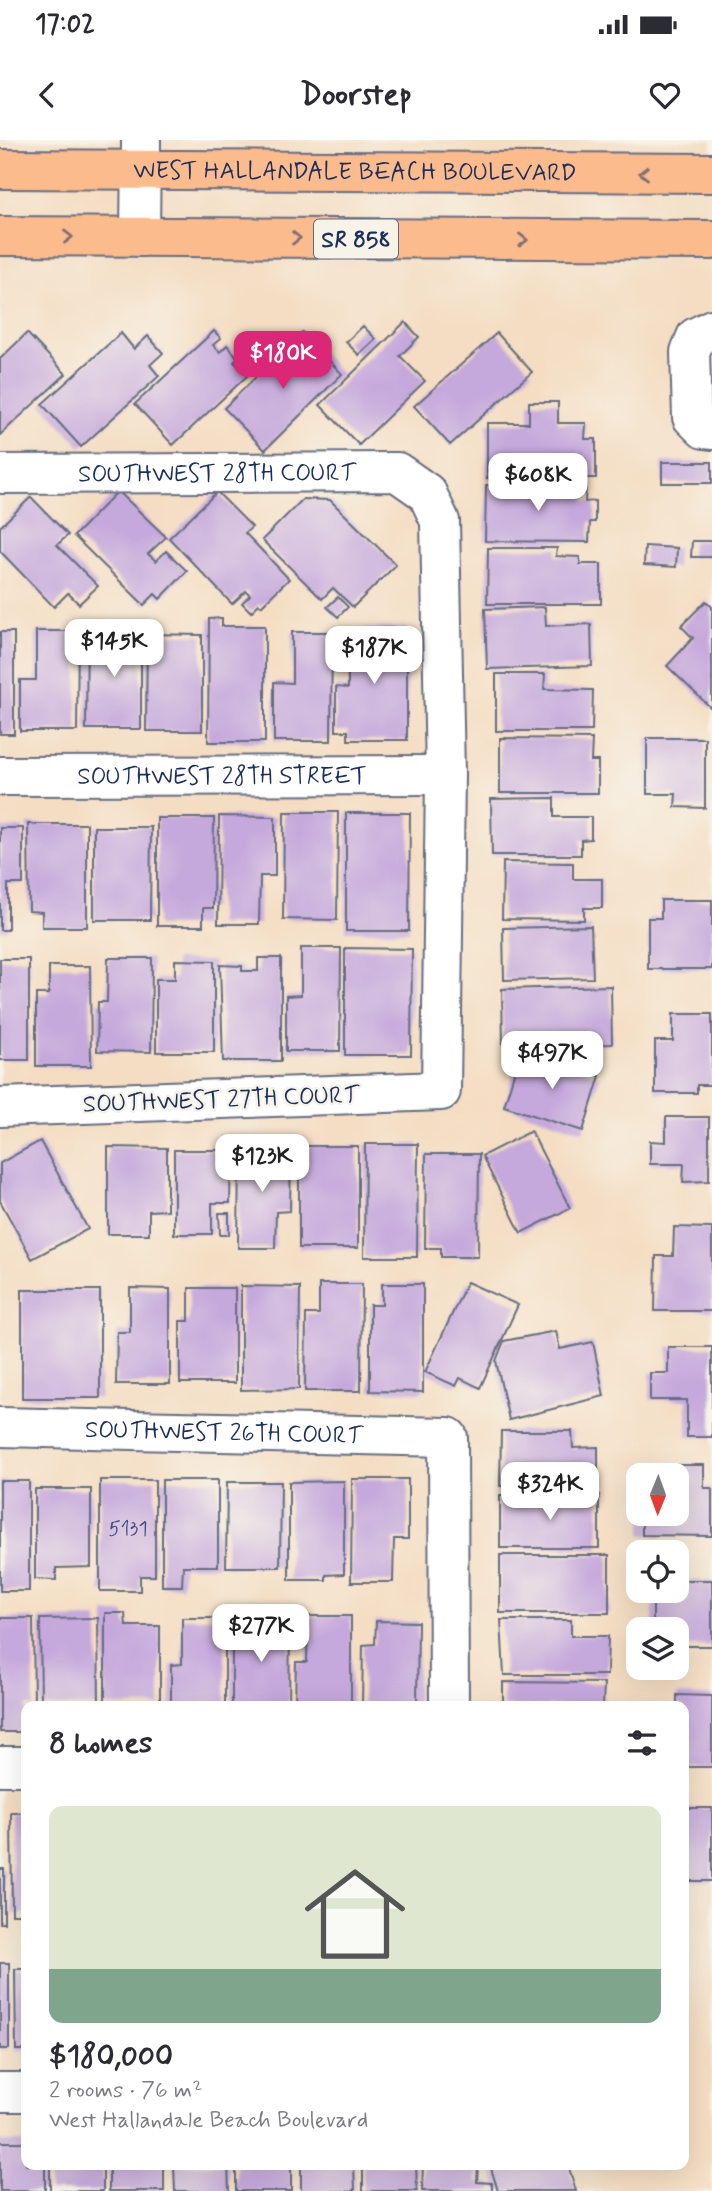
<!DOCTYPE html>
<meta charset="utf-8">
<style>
:root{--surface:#fff;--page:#f2f2f3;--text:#2b2b33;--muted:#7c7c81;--line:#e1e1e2;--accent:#db2777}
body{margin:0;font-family:Mynerve,sans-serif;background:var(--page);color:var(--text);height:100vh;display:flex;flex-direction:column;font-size:26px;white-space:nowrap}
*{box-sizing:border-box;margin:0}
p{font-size:23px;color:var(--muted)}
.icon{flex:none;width:38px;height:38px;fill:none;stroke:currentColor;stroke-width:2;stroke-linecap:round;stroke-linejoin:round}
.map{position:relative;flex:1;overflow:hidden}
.sheet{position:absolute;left:21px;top:1561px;width:668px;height:469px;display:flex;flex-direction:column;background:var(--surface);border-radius:14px;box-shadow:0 7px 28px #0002}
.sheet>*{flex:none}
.needle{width:46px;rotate:181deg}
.fabs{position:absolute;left:626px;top:1323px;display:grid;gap:14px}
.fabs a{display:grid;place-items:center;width:63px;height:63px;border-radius:14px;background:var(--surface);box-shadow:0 7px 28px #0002;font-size:35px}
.price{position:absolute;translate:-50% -60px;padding:0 16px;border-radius:14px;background:#fff;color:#222;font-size:23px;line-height:46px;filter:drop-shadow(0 2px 4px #0008)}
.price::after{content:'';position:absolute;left:50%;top:42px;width:21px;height:16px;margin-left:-10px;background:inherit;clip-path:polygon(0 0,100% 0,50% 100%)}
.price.active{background:var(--accent);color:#fff}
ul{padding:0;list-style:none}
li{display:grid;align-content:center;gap:14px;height:371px;padding:0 28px}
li+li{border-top:2px solid var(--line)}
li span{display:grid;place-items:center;height:217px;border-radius:14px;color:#555}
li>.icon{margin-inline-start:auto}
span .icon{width:126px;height:126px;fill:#fffc;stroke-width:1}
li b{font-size:30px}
h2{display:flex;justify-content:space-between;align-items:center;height:84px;padding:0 28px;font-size:30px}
.status{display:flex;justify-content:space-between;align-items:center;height:49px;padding:0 35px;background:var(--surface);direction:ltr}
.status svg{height:19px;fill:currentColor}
header{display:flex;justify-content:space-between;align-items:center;height:91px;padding:0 28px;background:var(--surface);font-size:32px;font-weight:700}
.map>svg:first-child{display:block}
.building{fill:#c5a8dc}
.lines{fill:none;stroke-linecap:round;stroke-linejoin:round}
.minor-casing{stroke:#676c81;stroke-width:42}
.major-casing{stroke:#676c81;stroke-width:42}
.minor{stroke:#fff;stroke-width:38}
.major{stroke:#fbbb8d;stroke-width:38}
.oneway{stroke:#806e73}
.labels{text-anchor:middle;stroke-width:5;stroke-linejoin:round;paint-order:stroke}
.number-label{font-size:21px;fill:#464d7e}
.shield{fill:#f7f3e8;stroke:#5d6a87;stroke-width:2}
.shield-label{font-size:23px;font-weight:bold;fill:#1b2f5e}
.street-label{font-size:24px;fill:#1b2f5e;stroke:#f7f3e8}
</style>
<div class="status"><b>17:02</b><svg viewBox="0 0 49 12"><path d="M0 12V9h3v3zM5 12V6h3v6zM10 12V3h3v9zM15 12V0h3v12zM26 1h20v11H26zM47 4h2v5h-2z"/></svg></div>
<header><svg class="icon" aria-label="back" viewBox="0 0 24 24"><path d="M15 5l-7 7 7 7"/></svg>Doorstep<svg class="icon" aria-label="heart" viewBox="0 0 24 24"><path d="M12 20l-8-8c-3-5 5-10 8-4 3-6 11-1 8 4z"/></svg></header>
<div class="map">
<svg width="712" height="2051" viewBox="0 0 712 2051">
<rect width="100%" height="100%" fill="#f7f3e8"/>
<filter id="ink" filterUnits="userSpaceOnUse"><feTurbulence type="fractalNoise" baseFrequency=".0143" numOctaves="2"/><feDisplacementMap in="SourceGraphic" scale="14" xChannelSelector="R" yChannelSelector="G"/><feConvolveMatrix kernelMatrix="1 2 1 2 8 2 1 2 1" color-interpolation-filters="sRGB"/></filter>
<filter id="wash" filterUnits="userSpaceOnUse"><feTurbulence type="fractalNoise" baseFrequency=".00686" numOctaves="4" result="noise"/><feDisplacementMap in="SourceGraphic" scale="28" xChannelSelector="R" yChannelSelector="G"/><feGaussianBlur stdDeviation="1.57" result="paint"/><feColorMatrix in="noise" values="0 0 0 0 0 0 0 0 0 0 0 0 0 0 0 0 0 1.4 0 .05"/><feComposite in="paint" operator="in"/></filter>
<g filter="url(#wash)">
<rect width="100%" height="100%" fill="#f4ddc2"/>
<g id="blocks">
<path class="building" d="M405,182L419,197L400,216L425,241L359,305L320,265Z
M363,186L376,199L359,215L346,202Z
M214,191L221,198L213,205L220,212L227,205L238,218L234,222L238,226L254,210L263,221L173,305L135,264Z
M302,192L342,234L265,310L224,268Z
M27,193L66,234L0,295V219Z
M121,193L134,209L148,196L163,213L150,225L159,236L81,307L42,264Z
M497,193L532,232L450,305L414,266Z
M529,262H558V283H586L585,299H596V338H487V283H529Z
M662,322H712V343H662Z
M486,345H586L585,362L595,361V382H590L589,402L485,401Z
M118,351L166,397L148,414L156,421L166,411L187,431L160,459L155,454L144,465L74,396Z
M217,352L252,387L245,393L289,439L261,466L259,464L251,472L242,463L250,455L246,451L232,464L169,398Z
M31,357L68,395L57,405L98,446L79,464L68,453L54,467L0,411V387Z
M303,359L330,360L396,425L353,467L333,448L322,459L262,400Z
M692,401H712V417H691Z
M645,406L677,408L676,427L644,425Z
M488,408H557L556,416L580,417V424H601V464H487Z
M338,457L348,467L338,477L327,467Z
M706,461L712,467V569L667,526L693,498L681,486Z
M545,467L546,486L591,484L592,526L487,529L485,469Z
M222,478V486H265V602H208L209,479Z
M407,488V600H348V591H336V547L348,548V521L338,520V510H348V489Z
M87,489H141V589H86Z
M36,491H78L77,591H20V540H36Z
M0,492H14V594H0Z
M292,492H332L331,601H274V542L292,543Z
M147,494L202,495V591H146Z
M496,534H545L544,549L593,550L592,591H496Z
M500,598L592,599L591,621H598V653H500Z
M647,598H705V668L675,667L676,654H647Z
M554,658V677H591V699L581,700V715H492L491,659Z
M284,672H338L337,780L283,779Z
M346,673H410L409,791H346Z
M219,676L275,677V736H260L259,784H218Z
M157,678H214L213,768H203V786H157Z
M28,684H87V787H42V772L29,771Z
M94,687H151L150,780H94Z
M0,688H23V744H8V790H0Z
M503,722L573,723V739H602V768H584V780L502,779Z
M661,760H712V829H648V778H661Z
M591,786L593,838L504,840L503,788Z
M301,808H341L340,911H286V856L301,855Z
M345,808L412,809L411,915H345Z
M108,818H152L151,912L97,911L98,862H107Z
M258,818H281V921H223L220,825L242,826V831H258Z
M0,819H29V920H0Z
M175,820L214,821V912H156V839H175Z
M49,826H90L91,926H36V854H49Z
M611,846L612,904L503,905L502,849Z
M673,874H712V945H697V953H655V901H673Z
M521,911L600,936L583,991L504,966Z
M666,977H709V1041L683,1042L684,1024H650V1001L666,1002Z
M531,991L570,1068L521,1093L482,1016Z
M40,1001L88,1089L32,1119L0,1061V1023Z
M365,1004H418L417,1117H364Z
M299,1006H358V1108H299Z
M108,1007L167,1008V1070L149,1071V1094H108Z
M239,1008H291L290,1071L276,1072L275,1108H238Z
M174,1010H231L230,1063H212V1094H174Z
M426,1014H479L478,1117H441V1108H425Z
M219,1073H229V1095H220Z
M674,1087L712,1088V1171H655L656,1116H673Z
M467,1142L518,1165L480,1248L460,1238L456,1246L425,1232Z
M319,1144H362L361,1251H305L306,1174H319Z
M382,1144H423V1252L370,1251V1165H382Z
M241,1146L300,1147L299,1249L241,1250Z
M130,1148L170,1149V1244H116L117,1192H130Z
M189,1148H235V1243H180V1181H189Z
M22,1150H100V1258H22Z
M556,1191L560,1209L593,1202L604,1256L509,1280L496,1221L504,1201Z
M668,1207H712V1297H687V1260H650V1233H668Z
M501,1291H572L573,1308L598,1307V1346H500Z
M642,1325H704V1348H712V1396L642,1395V1374H677V1335H642Z
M352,1339H408V1399H394L393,1442H351Z
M100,1340H155V1436H140V1451H100Z
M162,1340H218V1426H183L182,1446H162Z
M0,1341H29V1451H0Z
M344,1341V1434L326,1435V1440H289V1342Z
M227,1342H281L280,1427H226Z
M35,1349H91V1427L56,1428V1440L35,1439Z
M500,1355H599V1408H500Z
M500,1415H609V1473H500Z
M677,1440H712V1506H685V1493H677V1489H653V1463H670L671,1451H677Z
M105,1473H125L126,1486H160V1566H105Z
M308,1476H351V1566H295L296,1522H307Z
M0,1478H33L34,1566H26V1592H0Z
M98,1478L99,1566H41L40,1479Z
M182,1478H225V1566H171V1525L182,1524Z
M501,1480H571V1496H608L607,1535H504Z
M376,1481L418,1482L417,1566H362L363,1505L375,1504Z
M232,1483H290L289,1566H232Z
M503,1542L604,1543L603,1566H503Z
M677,1555L712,1556V1627H684V1566H677Z
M684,1668H712V1741H684Z
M11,1673H26V1774H12Z
M0,1729H4V1783H0Z
M0,1823H9V1909H0Z
M15,1829H26V1910H16Z
M0,2002H26V2025H45V2051H0Z
M50,2025H103V2051H50Z
M109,2025H164V2051H109Z
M174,2025H228L229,2051H175Z
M236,2025H291V2051H236Z
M301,2025H354L355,2051H301Z
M363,2025H416L417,2051H363Z
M423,2025H478L477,2042L492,2043V2051H422Z
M490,2025H568L576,2051H498Z"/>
</g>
</g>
<g filter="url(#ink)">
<use href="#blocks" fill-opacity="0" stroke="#676c81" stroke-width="2"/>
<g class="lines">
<g class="minor-casing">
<g id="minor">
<path d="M140,97L141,0"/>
<path d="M712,189L696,197L690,212L692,277L704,289L712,290"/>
<path id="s1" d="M0,334L397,332L427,353L440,381L445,635L441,951L0,967"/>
<path id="s2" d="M0,636L445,635"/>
<path id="s3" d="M0,1287L448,1297L449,1566"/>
<path d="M0,1626H26"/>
<path d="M0,1952H26"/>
</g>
</g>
<g class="major-casing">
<g id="major">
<path id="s4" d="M0,29L712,33"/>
<path d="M0,96L712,100"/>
</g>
</g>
<use href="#minor" class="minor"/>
<use href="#major" class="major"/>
</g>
<defs><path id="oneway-chevron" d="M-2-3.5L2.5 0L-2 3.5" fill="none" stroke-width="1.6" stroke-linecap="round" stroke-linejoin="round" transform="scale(1.75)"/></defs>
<g class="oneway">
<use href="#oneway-chevron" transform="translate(644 33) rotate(-180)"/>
<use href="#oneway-chevron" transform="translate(68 97)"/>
<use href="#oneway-chevron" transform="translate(296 98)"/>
<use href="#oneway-chevron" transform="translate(523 100)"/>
</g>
</g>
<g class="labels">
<g class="number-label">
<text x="128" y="1395">5131</text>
</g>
<rect class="shield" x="314" y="79.5" width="84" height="39" rx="5"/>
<g class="shield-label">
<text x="356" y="107">SR 858</text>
</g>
<g class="street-label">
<text dy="8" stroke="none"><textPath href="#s4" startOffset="355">WEST HALLANDALE BEACH BOULEVARD</textPath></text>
<text dy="8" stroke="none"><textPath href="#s1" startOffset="217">SOUTHWEST 28TH COURT</textPath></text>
<text dy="8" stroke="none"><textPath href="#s2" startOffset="222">SOUTHWEST 28TH STREET</textPath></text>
<text transform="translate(221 959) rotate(-2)" y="8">SOUTHWEST 27TH COURT</text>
<text dy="8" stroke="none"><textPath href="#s3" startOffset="224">SOUTHWEST 26TH COURT</textPath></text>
</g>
</g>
</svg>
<div class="fabs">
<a><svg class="needle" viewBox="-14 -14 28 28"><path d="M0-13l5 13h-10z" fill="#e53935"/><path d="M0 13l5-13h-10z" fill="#7c7c81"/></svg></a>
<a><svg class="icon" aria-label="locate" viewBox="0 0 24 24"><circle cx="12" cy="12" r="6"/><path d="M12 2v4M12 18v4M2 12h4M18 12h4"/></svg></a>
<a><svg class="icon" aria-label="layers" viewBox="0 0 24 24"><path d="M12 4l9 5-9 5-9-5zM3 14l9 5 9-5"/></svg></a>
</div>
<b class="price active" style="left:283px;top:251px">$180K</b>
<b class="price" style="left:538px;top:373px">$608K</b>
<b class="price" style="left:114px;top:539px">$145K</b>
<b class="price" style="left:374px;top:546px">$187K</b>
<b class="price" style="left:552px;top:951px">$497K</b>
<b class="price" style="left:262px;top:1054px">$123K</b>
<b class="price" style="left:550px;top:1382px">$324K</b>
<b class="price" style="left:261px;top:1524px">$277K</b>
<section class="sheet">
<h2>8 homes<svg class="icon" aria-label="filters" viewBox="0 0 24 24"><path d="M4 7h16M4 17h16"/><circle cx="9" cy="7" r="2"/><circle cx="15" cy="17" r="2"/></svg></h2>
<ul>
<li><span style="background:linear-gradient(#dfe7d0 75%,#7fa58c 0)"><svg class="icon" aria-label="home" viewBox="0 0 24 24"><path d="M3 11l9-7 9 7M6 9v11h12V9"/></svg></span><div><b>$180,000</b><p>2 rooms · 76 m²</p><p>West Hallandale Beach Boulevard</p></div></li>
</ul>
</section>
</div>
